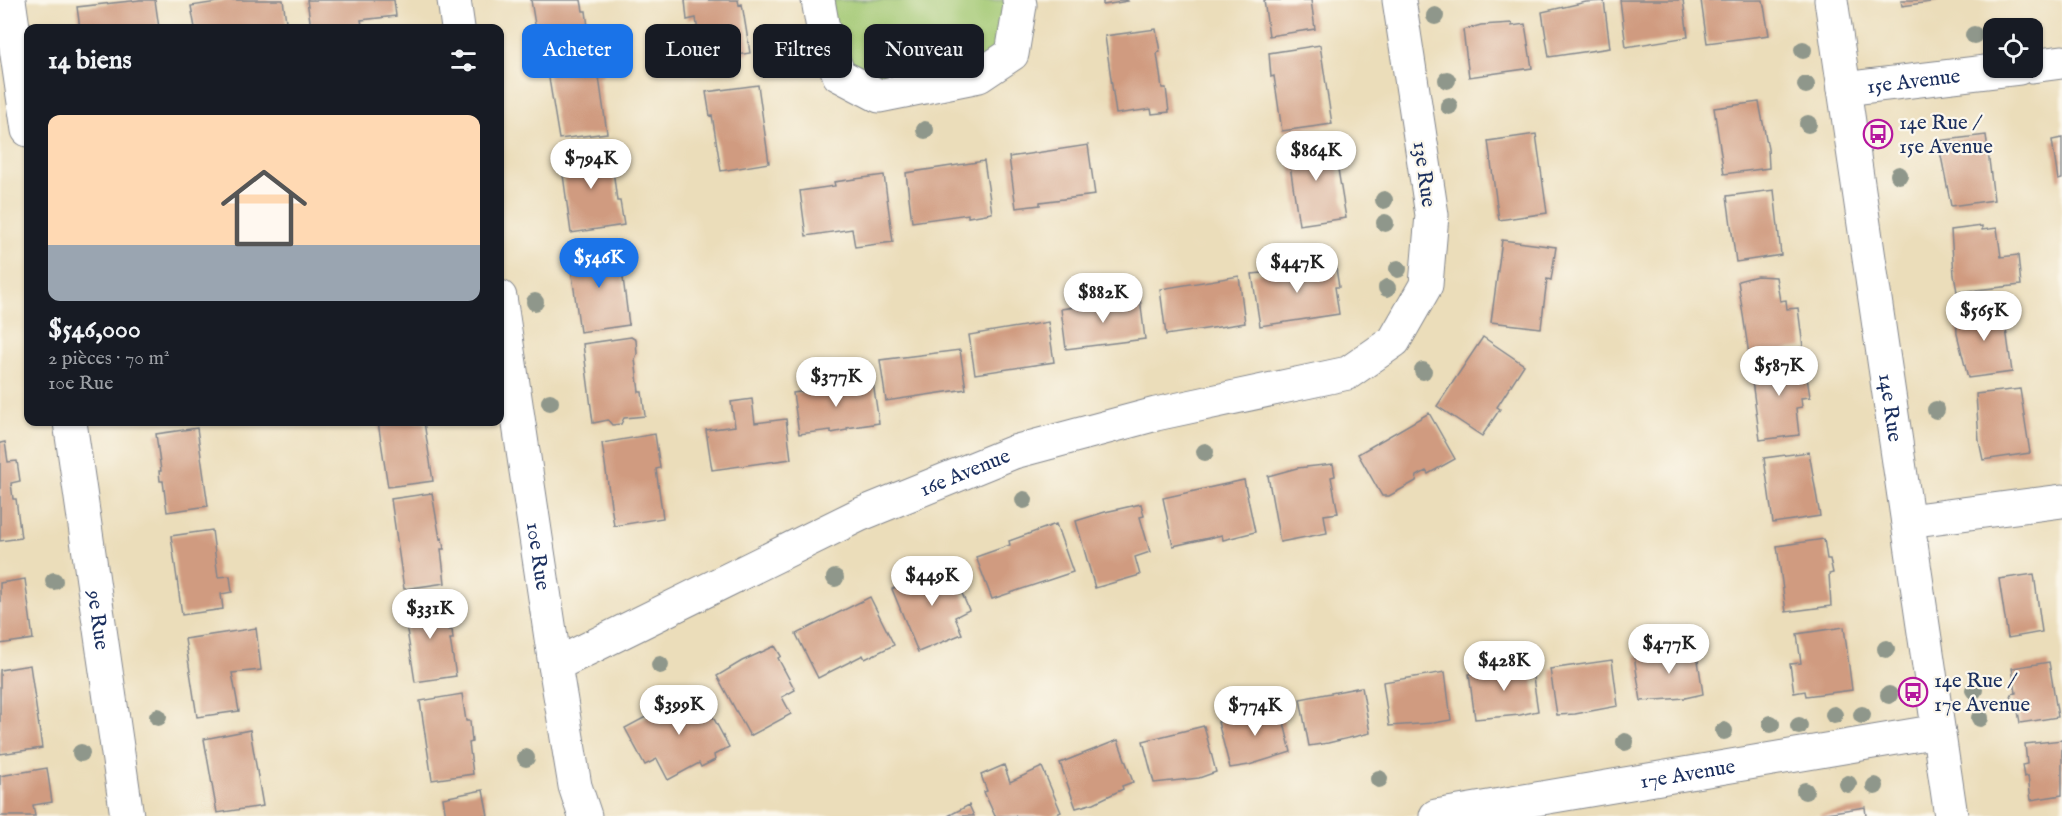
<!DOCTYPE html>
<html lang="fr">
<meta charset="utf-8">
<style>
:root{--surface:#171b24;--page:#242831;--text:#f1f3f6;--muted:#9ea1a6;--accent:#1a73e8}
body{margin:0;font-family:"IM FELL English",serif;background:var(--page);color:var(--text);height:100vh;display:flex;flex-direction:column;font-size:22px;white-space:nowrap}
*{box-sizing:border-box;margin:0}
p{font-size:20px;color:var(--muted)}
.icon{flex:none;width:33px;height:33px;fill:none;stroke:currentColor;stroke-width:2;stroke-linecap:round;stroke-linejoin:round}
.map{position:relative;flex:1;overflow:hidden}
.side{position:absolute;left:24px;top:24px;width:480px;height:402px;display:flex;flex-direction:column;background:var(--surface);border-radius:12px;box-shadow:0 2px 4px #0004}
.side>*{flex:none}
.banner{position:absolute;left:522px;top:24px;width:570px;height:54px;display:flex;gap:12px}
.tools{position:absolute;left:1983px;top:18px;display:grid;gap:12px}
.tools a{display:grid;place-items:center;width:60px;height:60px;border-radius:12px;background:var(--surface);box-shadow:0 2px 4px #0004;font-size:30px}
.price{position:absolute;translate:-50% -51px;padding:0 14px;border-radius:21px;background:#fff;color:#222;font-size:20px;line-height:39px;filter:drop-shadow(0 2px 3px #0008)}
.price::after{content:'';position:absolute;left:50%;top:36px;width:18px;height:14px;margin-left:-9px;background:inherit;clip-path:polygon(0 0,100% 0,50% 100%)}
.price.active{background:var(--accent);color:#fff}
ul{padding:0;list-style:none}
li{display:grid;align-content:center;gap:12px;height:318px;padding:0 24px}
li span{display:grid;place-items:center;height:186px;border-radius:12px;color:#555}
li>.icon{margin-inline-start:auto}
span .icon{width:108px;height:108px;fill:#fffc;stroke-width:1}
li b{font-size:26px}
h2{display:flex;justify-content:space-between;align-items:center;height:72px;padding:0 24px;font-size:26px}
.chip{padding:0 21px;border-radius:12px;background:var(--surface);box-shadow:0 2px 4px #0004;font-size:21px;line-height:54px}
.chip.active{background:var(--accent);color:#fff}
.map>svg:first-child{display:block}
.green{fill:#a1c771;stroke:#5e7b68;stroke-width:1.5}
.building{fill:#d09b80}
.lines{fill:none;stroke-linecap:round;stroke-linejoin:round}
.minor-casing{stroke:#83868c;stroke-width:35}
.minor{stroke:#fff;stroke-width:33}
.tree{fill:#8f978b}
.labels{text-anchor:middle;stroke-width:4.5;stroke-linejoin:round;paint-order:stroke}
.street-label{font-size:21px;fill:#1b2f5e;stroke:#fbf7ec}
.poi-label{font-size:21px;fill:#1b2f5e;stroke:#fbf7ec;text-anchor:start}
</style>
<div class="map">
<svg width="2062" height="816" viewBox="0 0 2062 816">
<rect width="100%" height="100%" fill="#fbf7ec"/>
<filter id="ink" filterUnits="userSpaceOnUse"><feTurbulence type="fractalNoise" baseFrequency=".0167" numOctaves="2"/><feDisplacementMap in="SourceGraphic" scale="12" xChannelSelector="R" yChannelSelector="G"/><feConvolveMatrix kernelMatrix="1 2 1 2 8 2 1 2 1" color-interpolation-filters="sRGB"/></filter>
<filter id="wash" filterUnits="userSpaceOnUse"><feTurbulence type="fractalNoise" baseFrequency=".008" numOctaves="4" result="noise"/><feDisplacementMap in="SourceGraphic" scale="24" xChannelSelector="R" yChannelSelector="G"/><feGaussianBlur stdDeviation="1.35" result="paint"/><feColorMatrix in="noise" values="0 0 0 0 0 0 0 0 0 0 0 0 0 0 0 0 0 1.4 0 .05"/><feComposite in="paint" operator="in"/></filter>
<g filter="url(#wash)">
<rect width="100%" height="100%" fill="#ebddba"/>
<path class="green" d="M818,0H1019L1012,54L879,96L847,79Z"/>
<g id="blocks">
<path class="building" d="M140,0H155L159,28H80L77,7Z
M230,0H283L287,28H195L191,6Z
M307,0H394L396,16L361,20L362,25L334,28H311Z
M531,0H581L583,11H586L589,35L538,43Z
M685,0H738L739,5L742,4L750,53L702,61L696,18L687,20Z
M1103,0H1127L1128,1L1103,5Z
M1264,0H1311L1315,29L1269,36Z
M1620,0H1683L1688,37L1626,47Z
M1701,0H1763L1769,35L1707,43Z
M1901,0H1937V1L1902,6Z
M1604,1L1610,48L1549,57L1542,12L1586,2Z
M1512,23V26L1525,24L1532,68L1469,77L1463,30L1481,25Z
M1156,29L1160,52L1157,53L1162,88H1166L1169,112L1152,114L1151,109L1116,114L1105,36Z
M1320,45L1332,124L1282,131L1274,76L1271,77L1269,53Z
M600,52L603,76L599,77L607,133L559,139L546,60Z
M758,85L769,163L721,171L712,115L710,116L706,92Z
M1759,102L1768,149L1769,168L1724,174L1714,108Z
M1536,134L1547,213L1499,220L1488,141Z
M1986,135L1994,200L1951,206L1938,141Z
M2062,138V179L2058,180L2052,140Z
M1333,139L1346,218L1299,225L1287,146Z
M1088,145L1095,195L1040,202V205L1016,208L1009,157Z
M610,146L617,201H620L624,225L571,233L560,153Z
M984,161L992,213L968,217V214L912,222L906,173Z
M884,175L893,242L855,247L852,229L806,236L800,191L835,186L834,182Z
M1774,190L1781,255L1736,262L1727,196Z
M1982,226V230L1997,228L2001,257L2018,255L2021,285L1957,292L1954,275L1951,230Z
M1502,240L1556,247L1551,280L1547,279L1541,328L1491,322Z
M621,246L624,270H622L629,325L580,332L569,253Z
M1335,262L1339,287H1335L1339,314L1260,326L1252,274L1308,269V266Z
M1239,276L1245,323L1166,335L1160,289Z
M1757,276L1776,277L1780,301L1786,300L1787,309L1798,308L1803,347L1749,355L1738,281Z
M1140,298L1145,339L1066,349L1061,309Z
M2003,307L2012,372L1968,378L1957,334L1956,314Z
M1048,322L1054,362L975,374L969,335Z
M631,337L636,340L637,354L635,359L639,392H642L645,416L624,418L621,424L612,425L608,420L593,423L583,344Z
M1483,337L1524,365L1497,407L1500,409L1482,436L1437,406Z
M960,350L966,389L886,401L880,360Z
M1804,358L1810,397L1801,398L1802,407L1796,408L1799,435L1760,440L1750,366Z
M873,382L879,423L847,428V430L831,433V430L799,434L793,393Z
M2020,389L2030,453L1983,460L1979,441L1976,394Z
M752,399L755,423L786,419L791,459L712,470L706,430L735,426L731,402Z
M1429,413L1455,459L1428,474L1426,471L1417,476L1416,481L1389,496H1382L1358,454Z
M378,422H424L433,481L388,487Z
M197,428L208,506L167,512L163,481H160L159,471H161L156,434Z
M655,434L660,468L656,469L663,518L614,526L602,443Z
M5,442L8,462L17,461L20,481L11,483L13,499H16L21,538L0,541V443Z
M1809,452L1820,516L1773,523L1764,458Z
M1333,464L1335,476L1331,477L1338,513L1324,515L1327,533L1280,542L1268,476L1297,468Z
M1244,480L1255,532L1223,540L1222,535L1173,546L1163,498Z
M432,493L440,539L442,538L444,549H441L445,583L404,589L391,499Z
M1141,504L1144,516L1140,517L1150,552L1135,557L1140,575L1095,588L1076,521L1105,512Z
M1056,524L1073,572L992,599L976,557L1010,545L1009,541Z
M212,530L218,577L230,576L232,592L221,594L223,609L182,615L171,536Z
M1824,539L1827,559H1830L1833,573L1829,574L1831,606L1786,612L1777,546Z
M954,564L959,575L955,577L969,610L955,617L962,634L918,652L892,589L919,576Z
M2034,574L2042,632L2008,638L1999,579Z
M25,579L33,639L0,644V583Z
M445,597L449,630H452L453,639H450L456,676L415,682L403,604Z
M870,597L894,645L865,659L863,655L818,678L796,634Z
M1844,627L1852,690L1806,696L1805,691L1794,693L1790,664L1801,663L1797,634Z
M256,628L261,670L232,673L239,711L197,717L185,639Z
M775,646L781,656L778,658L795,690L782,697L791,714L750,736L717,676L742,661Z
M1696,647L1703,694L1685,698L1641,701L1634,656Z
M1612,660L1618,706L1575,714L1557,715L1550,669Z
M2049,662L2058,717L2020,723L2017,705H2013L2011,694L2016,693L2012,668Z
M1531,664L1538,711L1520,715L1475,719L1469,674Z
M30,665L42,748L0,754V670Z
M1445,672L1451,720L1434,723L1389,726L1383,682Z
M1362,687L1370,733L1328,743L1309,746L1300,699Z
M698,689L729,747L714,755L715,760L701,767L699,763L668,780L657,759L645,765L625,728Z
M462,694L466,721H470L472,742L469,743L473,774L432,780L420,701Z
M1280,706L1291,752L1249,765L1230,768L1218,722Z
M1204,726L1216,772L1199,778L1154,783L1143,741Z
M250,730L263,806L217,813L204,739Z
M1118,740L1133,782L1122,786L1123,789L1094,803L1076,808L1060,763Z
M2062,740V795L2031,800L2028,776L2024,777L2022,765L2027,764L2025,744Z
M1004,765L1010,782L1042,767L1061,812L1052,816H995L984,792L987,791L981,775Z
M47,768L52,802L33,805L35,816H0V776Z
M483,790L488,816H446L443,798Z
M969,805L974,816H948Z
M1865,807L1866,816H1820V814Z"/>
</g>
</g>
<g filter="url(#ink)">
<use href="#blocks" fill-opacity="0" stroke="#83868c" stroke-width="1.5"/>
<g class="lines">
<g class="minor-casing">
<g id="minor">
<path d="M9,0L28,130"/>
<path d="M454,0L458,28"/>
<path d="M818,0L824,34L839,75L879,96L979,76L1012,54L1020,5L1019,0"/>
<path id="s1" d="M1831,0L1951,816"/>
<path d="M2032,66L2062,62"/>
<path id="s2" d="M1844,89L2019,68"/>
<path id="s3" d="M500,297L555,665L575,786L585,816"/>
<path id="s4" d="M70,422L127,816"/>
<path d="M1908,521L2062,501"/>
<path id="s5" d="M555,665L859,515L1014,452L1156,414L1348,373L1394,341L1426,285L1432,215L1399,0"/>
<path id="s6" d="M1436,816L1938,731"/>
</g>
</g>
<use href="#minor" class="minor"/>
</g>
<g class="tree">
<circle cx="1435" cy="16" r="9"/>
<circle cx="1974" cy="35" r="9"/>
<circle cx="927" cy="38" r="9"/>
<circle cx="886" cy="39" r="9"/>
<circle cx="1803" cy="50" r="9"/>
<circle cx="1447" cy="80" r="9"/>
<circle cx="1806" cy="85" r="9"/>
<circle cx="1449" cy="106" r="9"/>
<circle cx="1808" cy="124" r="9"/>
<circle cx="925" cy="130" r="9"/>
<circle cx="1899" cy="175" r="9"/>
<circle cx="1384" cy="200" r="9"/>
<circle cx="1385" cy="223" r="9"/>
<circle cx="1398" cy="269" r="9"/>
<circle cx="1387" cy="288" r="9"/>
<circle cx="535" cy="302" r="9"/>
<circle cx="1423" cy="371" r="9"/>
<circle cx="550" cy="402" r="9"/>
<circle cx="1936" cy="410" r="9"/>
<circle cx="1205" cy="452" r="9"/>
<circle cx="1024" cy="500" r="9"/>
<circle cx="835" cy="578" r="9"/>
<circle cx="54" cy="581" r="9"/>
<circle cx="1886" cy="649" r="9"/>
<circle cx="660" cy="665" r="9"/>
<circle cx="1974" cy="690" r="9"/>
<circle cx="1889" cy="695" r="9"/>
<circle cx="1834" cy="715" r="9"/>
<circle cx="1862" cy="715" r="9"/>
<circle cx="158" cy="717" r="9"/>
<circle cx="1980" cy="718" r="9"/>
<circle cx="1771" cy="724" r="9"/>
<circle cx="1799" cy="726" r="9"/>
<circle cx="1724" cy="731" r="9"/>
<circle cx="1625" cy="742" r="9"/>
<circle cx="81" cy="753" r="9"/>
<circle cx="526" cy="758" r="9"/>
<circle cx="1379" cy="779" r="9"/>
<circle cx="1848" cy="784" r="9"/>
<circle cx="1875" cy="786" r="9"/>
<circle cx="1805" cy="791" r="9"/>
</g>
</g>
<defs>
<g id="bus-ring" transform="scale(1.5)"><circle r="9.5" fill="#fbf7ec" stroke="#b5179e" stroke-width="1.5"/><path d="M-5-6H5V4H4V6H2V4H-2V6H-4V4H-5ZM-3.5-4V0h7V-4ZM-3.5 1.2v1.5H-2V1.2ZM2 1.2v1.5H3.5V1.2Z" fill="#b5179e"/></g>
</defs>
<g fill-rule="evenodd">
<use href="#bus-ring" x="1878" y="134"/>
<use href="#bus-ring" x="1913" y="692"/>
</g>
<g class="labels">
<g class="street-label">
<text dy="7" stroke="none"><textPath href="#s2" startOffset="70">15e Avenue</textPath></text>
<text transform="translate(1425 174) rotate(82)" y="7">13e Rue</text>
<text dy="7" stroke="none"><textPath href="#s1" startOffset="412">14e Rue</textPath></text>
<text dy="7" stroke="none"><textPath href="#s5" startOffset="453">16e Avenue</textPath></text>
<text dy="7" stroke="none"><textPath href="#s3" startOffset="262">10e Rue</textPath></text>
<text dy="7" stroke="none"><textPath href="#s4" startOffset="200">9e Rue</textPath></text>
<text dy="7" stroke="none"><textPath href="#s6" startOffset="255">17e Avenue</textPath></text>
</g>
<g class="poi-label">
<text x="1899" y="129">14e Rue /<tspan x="1899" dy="24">15e Avenue</tspan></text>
<text x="1934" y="687">14e Rue /<tspan x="1934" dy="24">17e Avenue</tspan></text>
</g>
</g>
</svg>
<div class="tools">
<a><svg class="icon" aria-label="locate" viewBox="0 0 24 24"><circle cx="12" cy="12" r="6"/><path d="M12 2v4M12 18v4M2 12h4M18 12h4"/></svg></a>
</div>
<b class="price" style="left:1316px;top:182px">$864K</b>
<b class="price" style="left:591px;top:190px">$794K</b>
<b class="price active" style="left:599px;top:289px">$546K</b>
<b class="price" style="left:1297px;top:294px">$447K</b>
<b class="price" style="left:1103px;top:324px">$882K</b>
<b class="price" style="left:1984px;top:342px">$565K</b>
<b class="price" style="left:1779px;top:397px">$587K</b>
<b class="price" style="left:836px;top:408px">$377K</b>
<b class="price" style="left:932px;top:607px">$449K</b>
<b class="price" style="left:430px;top:640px">$331K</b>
<b class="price" style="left:1669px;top:675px">$477K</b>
<b class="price" style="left:1504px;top:692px">$428K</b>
<b class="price" style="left:679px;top:736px">$399K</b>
<b class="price" style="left:1255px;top:737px">$774K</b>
<div class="banner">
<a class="chip active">Acheter</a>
<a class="chip">Louer</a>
<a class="chip">Filtres</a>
<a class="chip">Nouveau</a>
</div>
<section class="side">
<h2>14 biens<svg class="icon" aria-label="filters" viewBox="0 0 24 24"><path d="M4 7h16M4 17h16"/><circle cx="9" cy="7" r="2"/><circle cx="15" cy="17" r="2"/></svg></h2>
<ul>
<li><span style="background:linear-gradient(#ffd9b3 70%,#9aa5b1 0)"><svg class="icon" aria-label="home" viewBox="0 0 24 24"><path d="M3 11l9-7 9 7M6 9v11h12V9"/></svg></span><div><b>$546,000</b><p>2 pièces · 70 m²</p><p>10e Rue</p></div></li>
</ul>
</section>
</div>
